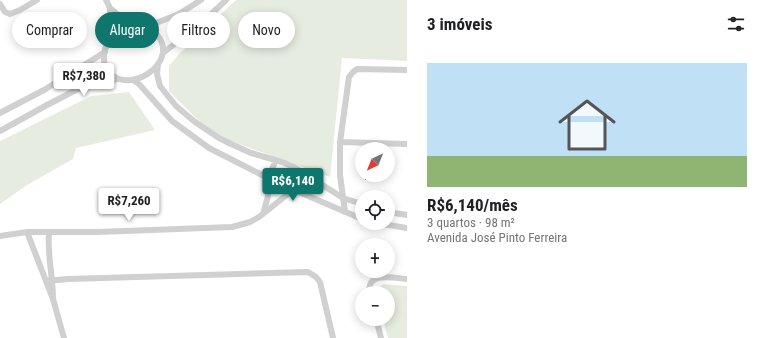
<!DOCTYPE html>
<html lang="pt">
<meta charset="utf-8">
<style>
:root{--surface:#fff;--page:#f6f6f6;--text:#202124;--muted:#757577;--accent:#0f766e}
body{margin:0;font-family:"Roboto Condensed",sans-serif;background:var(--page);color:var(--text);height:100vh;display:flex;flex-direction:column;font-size:15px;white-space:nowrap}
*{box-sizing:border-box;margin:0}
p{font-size:13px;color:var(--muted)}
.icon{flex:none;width:22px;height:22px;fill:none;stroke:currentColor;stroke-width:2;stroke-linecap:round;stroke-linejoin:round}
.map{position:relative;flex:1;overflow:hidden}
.panel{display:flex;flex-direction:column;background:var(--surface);width:360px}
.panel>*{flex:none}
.hud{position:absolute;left:12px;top:12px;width:335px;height:36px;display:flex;gap:8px}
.needle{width:26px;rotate:223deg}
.fabs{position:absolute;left:355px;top:142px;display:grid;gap:8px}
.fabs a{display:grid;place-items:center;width:40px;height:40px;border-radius:50%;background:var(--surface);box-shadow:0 2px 10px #0003;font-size:20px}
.price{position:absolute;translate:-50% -34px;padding:0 9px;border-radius:4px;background:#fff;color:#222;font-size:13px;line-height:26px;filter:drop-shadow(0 1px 2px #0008)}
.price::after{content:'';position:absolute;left:50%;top:24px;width:12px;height:9px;margin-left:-6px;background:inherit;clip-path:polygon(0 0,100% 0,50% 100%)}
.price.active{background:var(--accent);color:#fff}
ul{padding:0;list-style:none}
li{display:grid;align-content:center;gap:8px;height:212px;padding:0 20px}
li span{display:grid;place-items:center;height:124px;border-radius:0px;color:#555}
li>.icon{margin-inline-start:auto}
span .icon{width:72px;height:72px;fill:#fffc;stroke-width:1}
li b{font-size:17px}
h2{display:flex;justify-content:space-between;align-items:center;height:48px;padding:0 20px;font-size:17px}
.pill{padding:0 14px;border-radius:18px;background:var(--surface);box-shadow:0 2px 10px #0003;font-size:14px;line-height:36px}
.pill.active{background:var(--accent);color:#fff}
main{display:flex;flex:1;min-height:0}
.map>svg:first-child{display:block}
.green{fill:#e6ecdf}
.building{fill:#1a1a1a}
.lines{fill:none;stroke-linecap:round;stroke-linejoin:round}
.minor{stroke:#d0d0d0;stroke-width:6}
</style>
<main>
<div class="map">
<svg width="407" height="338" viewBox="0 0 407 338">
<rect width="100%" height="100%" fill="#fff"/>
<path class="green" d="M236,0H407V61L342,58L330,177L217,136L202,124L169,91V66L179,54Z
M129,92L155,130L76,148L73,159L27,185L0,204V141L91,96Z
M383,284L407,286V338H388L383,319H388V293H377L376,290Z"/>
<path class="building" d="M365,175H380V180H365Z"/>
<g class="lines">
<path class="minor" d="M106,0L110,8
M0,4L5,12L10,14L20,10L37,0
M146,27C150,30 155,32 158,36C178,61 134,93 112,75C106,71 104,66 104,59C102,36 128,30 146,27Z
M146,27L179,14L201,0
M110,41V8L134,29
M163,53L204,21L226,0
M158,64L157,74L160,86L176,106L195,122L219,138L231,144L251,153L282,162L294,167L343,198L362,204
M133,80L139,84L172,121L209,148L280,184L362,219
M0,113L44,90L105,52
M0,131L47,105L78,89L117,79
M340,142L407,144
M345,212L340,175V142L349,77L353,72L357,69L407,70
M388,212L407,215
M263,214L268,196V178L276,160
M376,223L407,228
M27,232L53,299C53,276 47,254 49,232
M0,236L27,232H97L232,227L250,222L259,217L293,190L304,174
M46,281L68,279L308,272L316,277L320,282L333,338
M370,293C365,271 395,278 407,279
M53,299L64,338
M376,319L381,338"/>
</g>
</svg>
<div class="fabs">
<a><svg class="needle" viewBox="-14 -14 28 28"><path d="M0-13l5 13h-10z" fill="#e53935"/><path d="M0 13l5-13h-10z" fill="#757577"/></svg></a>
<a><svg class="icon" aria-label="locate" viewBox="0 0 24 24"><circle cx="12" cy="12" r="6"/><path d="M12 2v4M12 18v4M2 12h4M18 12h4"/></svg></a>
<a>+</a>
<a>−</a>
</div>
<b class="price" style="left:84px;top:97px">R$7,380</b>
<b class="price active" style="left:293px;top:202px">R$6,140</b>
<b class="price" style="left:129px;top:222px">R$7,260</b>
<div class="hud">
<a class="pill">Comprar</a>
<a class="pill active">Alugar</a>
<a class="pill">Filtros</a>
<a class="pill">Novo</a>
</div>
</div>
<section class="panel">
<h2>3 imóveis<svg class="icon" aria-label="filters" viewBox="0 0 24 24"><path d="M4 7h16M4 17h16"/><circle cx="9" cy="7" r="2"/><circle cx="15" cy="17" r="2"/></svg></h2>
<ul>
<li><span style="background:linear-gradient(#bfe0f5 75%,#8fb573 0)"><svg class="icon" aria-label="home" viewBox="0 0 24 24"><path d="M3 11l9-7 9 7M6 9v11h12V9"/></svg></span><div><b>R$6,140/mês</b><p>3 quartos · 98 m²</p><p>Avenida José Pinto Ferreira</p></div></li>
</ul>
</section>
</main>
